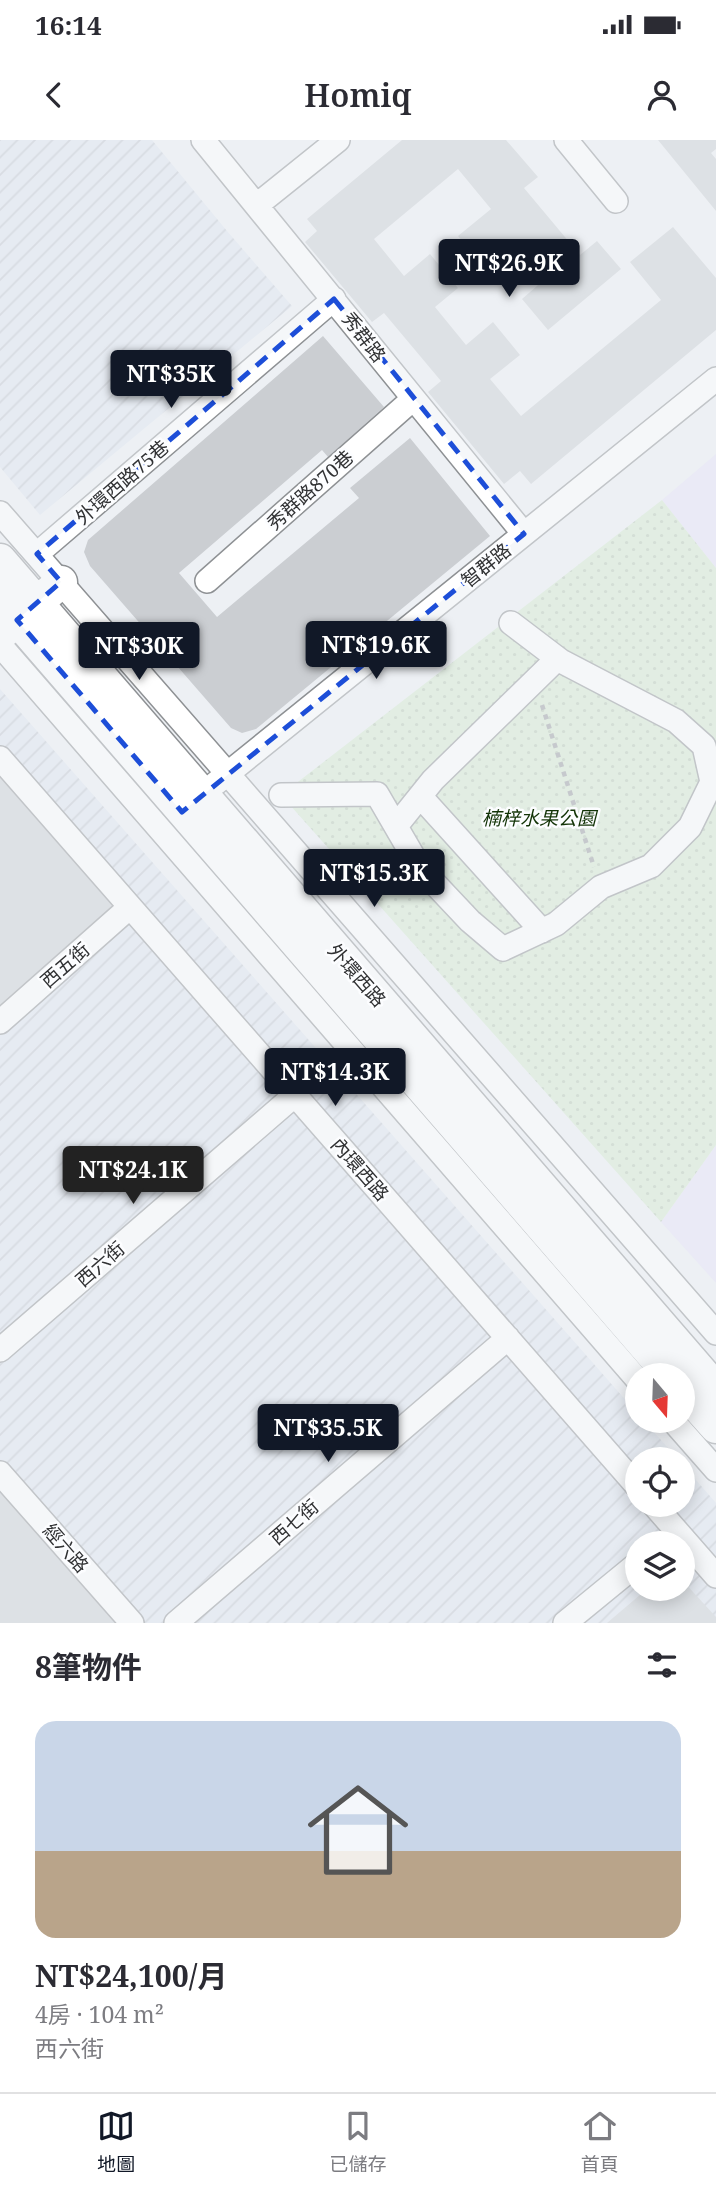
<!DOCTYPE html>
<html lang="zh-TW">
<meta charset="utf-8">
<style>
:root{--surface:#fff;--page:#f7f7f7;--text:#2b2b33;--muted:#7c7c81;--line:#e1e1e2;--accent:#111827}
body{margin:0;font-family:"Noto Serif","Noto Sans TC",serif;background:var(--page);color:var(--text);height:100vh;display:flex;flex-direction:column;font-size:26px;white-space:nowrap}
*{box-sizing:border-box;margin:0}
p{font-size:23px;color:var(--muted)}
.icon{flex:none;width:38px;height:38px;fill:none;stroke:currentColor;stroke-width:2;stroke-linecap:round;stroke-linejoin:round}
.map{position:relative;height:1483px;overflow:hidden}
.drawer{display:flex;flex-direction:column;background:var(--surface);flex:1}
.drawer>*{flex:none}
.needle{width:46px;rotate:161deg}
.tools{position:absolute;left:625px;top:1223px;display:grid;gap:14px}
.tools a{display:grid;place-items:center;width:70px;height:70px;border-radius:50%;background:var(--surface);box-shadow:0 4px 18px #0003;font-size:35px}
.price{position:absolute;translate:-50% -60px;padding:0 16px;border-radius:7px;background:var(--accent);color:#fff;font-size:23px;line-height:46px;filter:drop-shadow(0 2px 4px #0008)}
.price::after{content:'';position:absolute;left:50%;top:42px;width:21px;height:16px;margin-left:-10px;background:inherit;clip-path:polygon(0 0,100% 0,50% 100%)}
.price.selected{background:#222;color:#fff}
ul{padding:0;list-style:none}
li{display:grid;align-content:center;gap:14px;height:371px;padding:0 35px}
li span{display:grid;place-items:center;height:217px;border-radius:21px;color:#555}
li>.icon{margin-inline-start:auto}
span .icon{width:126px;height:126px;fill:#fffc;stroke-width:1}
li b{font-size:30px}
h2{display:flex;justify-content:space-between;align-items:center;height:84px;padding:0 35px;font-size:30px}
.status{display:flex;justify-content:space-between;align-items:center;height:49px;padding:0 35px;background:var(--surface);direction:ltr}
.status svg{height:19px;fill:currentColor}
header{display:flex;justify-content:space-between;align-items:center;height:91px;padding:0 35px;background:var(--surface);font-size:32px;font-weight:600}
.menu{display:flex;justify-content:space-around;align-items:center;height:98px;border-top:2px solid var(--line);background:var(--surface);font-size:19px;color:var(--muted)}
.menu a{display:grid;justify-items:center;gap:4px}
.menu .selected{color:var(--accent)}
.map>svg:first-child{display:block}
.industrial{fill:url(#industrial-furrows);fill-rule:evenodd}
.education{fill:#e7e2f8}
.park{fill:url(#park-dots)}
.building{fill:#cbced2}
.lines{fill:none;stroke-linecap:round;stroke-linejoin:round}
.street-casing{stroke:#8e9194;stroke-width:26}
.secondary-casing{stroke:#8e9194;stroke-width:35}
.path{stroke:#989a9e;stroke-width:4.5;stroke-dasharray:5 5;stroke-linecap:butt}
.street{stroke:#fff;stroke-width:23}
.secondary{stroke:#fff;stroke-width:32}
.marked{fill:none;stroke:#1d4ed8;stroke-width:5;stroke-dasharray:14 9;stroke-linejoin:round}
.labels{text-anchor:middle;stroke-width:5;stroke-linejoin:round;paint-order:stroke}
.street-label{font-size:19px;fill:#313234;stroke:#fcfdff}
.park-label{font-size:19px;font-style:italic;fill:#123306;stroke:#fcfdff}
</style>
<div class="status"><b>16:14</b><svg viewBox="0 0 49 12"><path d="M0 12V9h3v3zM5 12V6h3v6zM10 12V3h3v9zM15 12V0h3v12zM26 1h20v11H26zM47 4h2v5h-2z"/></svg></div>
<header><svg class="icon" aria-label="back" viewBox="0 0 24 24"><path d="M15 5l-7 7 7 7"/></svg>Homiq<svg class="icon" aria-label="person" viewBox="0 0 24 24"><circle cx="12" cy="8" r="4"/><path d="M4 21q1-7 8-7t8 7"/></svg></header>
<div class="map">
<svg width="716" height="1483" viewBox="0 0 716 1483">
<defs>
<pattern id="industrial-furrows" width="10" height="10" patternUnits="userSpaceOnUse" patternTransform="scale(1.75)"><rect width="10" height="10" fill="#dee4ef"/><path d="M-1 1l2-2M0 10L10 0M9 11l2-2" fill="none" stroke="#bfc4ce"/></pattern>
<pattern id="park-dots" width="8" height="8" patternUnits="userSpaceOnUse" patternTransform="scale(1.75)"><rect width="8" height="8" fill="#d4e9ce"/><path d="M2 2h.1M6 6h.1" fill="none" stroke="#b6c8b2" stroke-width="1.8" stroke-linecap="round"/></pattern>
</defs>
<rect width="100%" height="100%" fill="#edf0f4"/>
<path class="industrial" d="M0,0H152L227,91L292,166L40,375L0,327Z
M0,549L637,1273V1281H644L678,1319L637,1320V1365H682L683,1325L716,1363V1483H0ZM637,1404H682V1449H637Z"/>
<path class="education" d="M716,314V428L662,360Z
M716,1005V1143L661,1082Z"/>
<path class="park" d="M662,360L716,428V1005L661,1082L281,655Z"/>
<path class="building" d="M402,0H506L538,37L524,48L580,115L597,101L621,129L548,190L522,159L545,139L515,103L485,128L458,96L491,69L458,29L374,99L404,136L430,114L458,148L435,167L466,205L493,182L520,215L490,239L521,276L661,160L630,122L673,87L716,138V190L531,344L520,331L504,344L428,252L441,241L384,173L372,182L305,102L317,91L307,79Z
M658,0H716V9L711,13L716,19V71Z
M323,196L384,267L328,317L322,310L179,433L217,477L359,358L350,348L410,298L490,396L256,589L242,593L231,588L90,426L84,412L88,400Z
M0,618L130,767L0,882Z
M0,1333L132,1483H0Z
M682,1440L716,1477V1483H607L647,1449H682Z"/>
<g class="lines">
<g class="street-casing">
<path id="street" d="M203,0L524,394
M566,0L616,61
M257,65L338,0
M0,373L716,1193
M37,414L334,159
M207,441L413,259
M0,505L637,1239
M0,618L637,1346
M216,643L716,239
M281,655L377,654L420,728L470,781L503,809L556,784L601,747L651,726L690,687L712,642L704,606L676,581L561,521L511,483
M420,656L542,791
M396,686L433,640L557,519
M0,882L130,767
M0,1210L295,955
M673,1281L716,1330
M0,1333L132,1483
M654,1365L716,1436
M176,1483L508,1198
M565,1483L637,1424"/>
</g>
<g class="secondary-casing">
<path id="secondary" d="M0,420L716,1249
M0,460L671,1236
M0,495L61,442
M682,1249L716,1287"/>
</g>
<path class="path" d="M542,565L594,727"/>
<use href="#street" class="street"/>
<use href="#secondary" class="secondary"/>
</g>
<path d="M0 0H716V1483H0ZM334,159L524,394L182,672L17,480L61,442L37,414Z" fill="#edf0f4" fill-opacity=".55" fill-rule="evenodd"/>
<path class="marked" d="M334,159L524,394L182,672L17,480L61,442L37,414Z"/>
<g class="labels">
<g class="street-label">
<text transform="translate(364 197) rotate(52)" y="7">秀群路</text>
<text transform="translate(122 342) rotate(-41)" y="7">外環西路75巷</text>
<text transform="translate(310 350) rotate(-42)" y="7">秀群路870巷</text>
<text transform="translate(486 425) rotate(-39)" y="7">智群路</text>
<text transform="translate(65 825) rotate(-41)" y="7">西五街</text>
<text transform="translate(357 835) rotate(49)" y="7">外環西路</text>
<text transform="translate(360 1029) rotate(49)" y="7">內環西路</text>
<text transform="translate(100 1124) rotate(-41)" y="7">西六街</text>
<text transform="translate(294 1382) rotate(-41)" y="7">西七街</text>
<text transform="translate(66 1408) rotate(49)" y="7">經六路</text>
</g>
<g class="park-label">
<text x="539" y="685">楠梓水果公園</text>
</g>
</g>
</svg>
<div class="tools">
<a><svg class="needle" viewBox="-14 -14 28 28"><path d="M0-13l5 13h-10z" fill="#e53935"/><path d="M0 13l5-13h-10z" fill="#7c7c81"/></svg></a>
<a><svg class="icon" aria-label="locate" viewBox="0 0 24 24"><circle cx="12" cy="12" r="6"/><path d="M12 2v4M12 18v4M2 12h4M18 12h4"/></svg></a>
<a><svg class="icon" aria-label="layers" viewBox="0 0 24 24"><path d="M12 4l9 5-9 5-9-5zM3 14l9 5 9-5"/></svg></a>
</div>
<b class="price" style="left:509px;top:159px">NT$26.9K</b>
<b class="price" style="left:171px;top:270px">NT$35K</b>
<b class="price" style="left:376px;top:541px">NT$19.6K</b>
<b class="price" style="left:139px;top:542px">NT$30K</b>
<b class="price" style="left:374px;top:769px">NT$15.3K</b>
<b class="price" style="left:335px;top:968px">NT$14.3K</b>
<b class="price selected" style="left:133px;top:1066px">NT$24.1K</b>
<b class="price" style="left:328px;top:1324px">NT$35.5K</b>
</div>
<section class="drawer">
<h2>8筆物件<svg class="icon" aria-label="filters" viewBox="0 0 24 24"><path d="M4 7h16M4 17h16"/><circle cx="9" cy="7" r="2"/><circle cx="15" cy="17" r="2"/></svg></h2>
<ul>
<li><span style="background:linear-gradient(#c9d6e8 60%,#b9a48a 0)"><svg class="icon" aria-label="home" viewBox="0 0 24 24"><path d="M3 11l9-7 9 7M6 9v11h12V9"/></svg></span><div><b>NT$24,100/月</b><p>4房 · 104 m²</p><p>西六街</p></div></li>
</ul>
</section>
<nav class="menu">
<a class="selected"><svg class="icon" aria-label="map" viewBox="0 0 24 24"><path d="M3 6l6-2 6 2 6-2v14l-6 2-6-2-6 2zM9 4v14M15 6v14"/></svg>地圖</a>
<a><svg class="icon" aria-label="saved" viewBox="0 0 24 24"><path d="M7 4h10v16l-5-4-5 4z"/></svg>已儲存</a>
<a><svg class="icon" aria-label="home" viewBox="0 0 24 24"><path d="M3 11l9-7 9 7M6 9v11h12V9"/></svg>首頁</a>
</nav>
